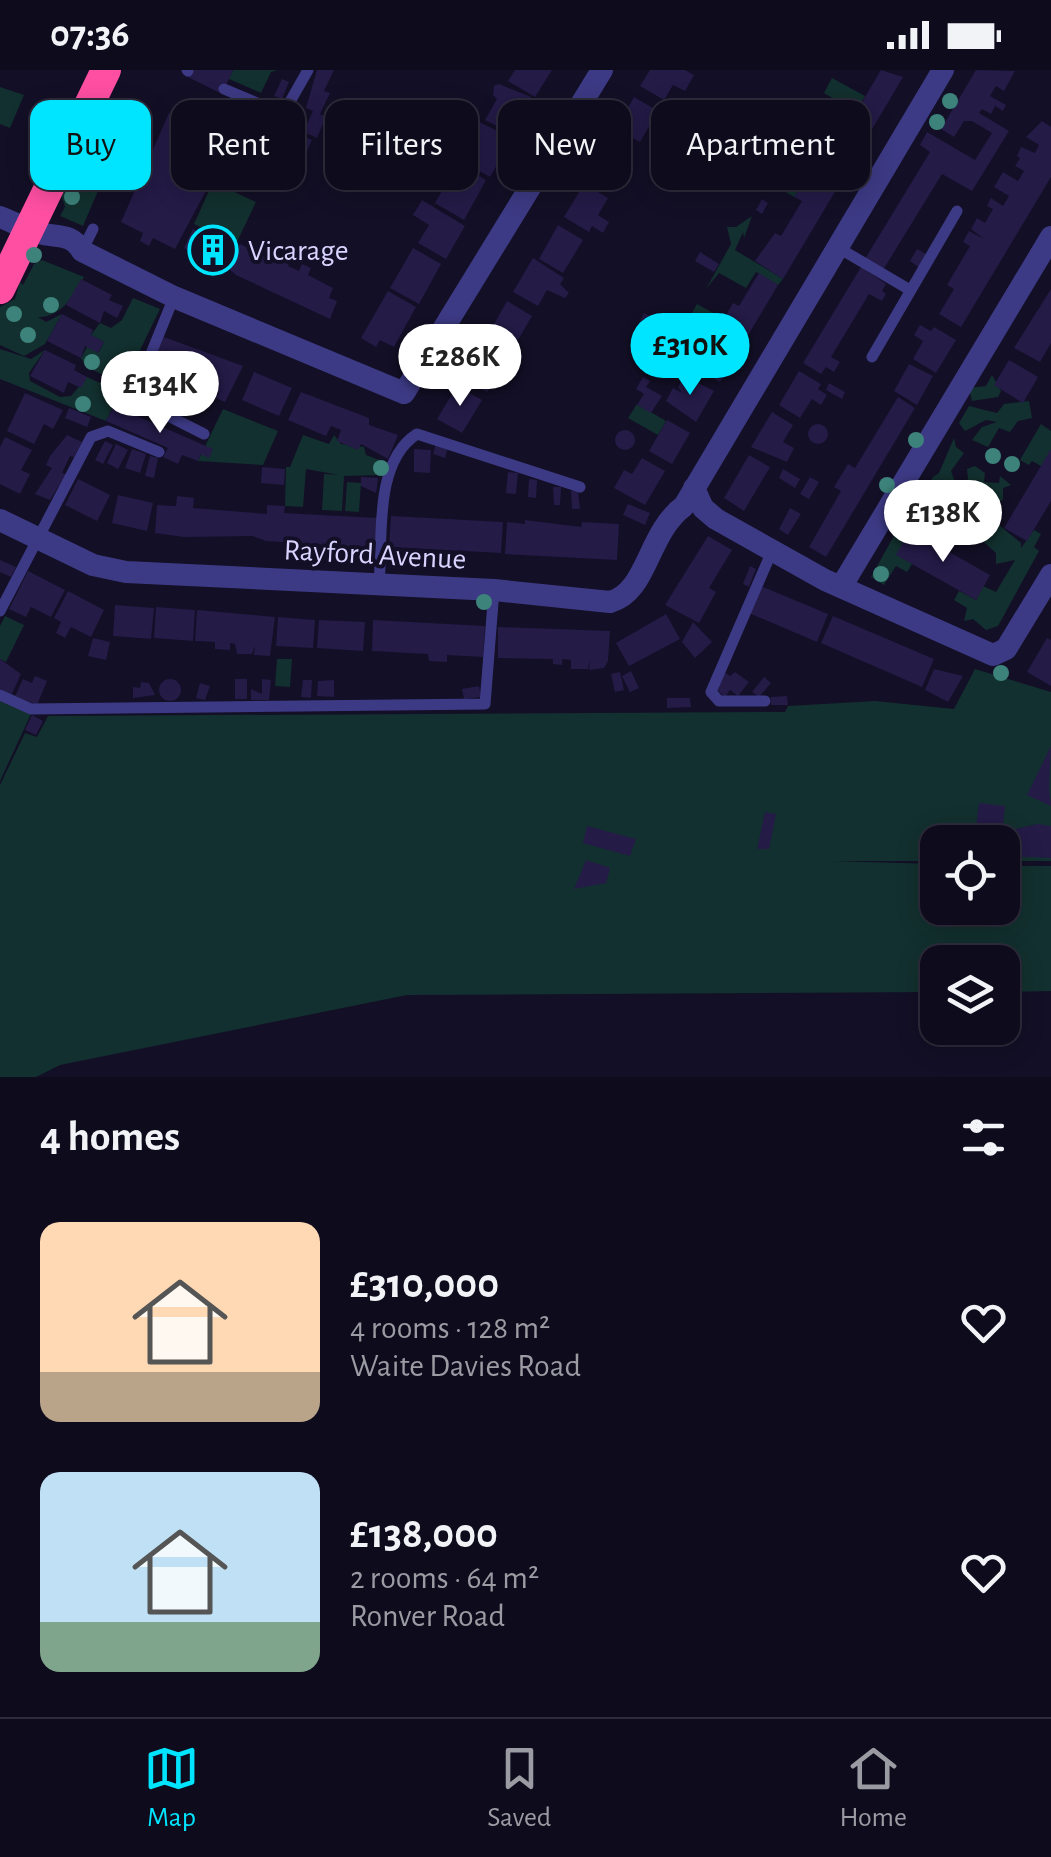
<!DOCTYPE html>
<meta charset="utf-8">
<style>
:root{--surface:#0e0b1c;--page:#1c1929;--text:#f1f3f6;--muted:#9b9ba3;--line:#2e2b3b;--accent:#00e5ff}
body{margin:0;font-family:"Alegreya Sans",sans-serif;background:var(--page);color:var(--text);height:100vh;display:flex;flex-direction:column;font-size:38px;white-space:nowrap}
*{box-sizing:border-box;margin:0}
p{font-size:32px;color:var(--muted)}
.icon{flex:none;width:55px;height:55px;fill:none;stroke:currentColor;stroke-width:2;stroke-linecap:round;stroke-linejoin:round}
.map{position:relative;height:1007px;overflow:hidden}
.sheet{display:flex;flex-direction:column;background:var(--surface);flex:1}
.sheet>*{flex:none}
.hud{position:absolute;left:30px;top:30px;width:992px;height:90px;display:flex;gap:20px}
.controls{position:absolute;left:920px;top:755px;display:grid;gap:20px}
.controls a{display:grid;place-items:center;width:100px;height:100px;border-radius:20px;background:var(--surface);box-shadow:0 5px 25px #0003,0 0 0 2px var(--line);font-size:50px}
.price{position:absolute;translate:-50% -85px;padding:0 22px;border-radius:35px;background:#fff;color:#222;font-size:32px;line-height:65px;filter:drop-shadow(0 2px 5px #0008)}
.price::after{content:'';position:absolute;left:50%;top:60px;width:30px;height:22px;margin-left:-15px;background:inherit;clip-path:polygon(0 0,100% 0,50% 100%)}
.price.current{background:var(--accent);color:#111}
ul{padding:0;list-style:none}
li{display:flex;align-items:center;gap:30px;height:250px;padding:0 40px}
li span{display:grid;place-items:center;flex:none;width:280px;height:200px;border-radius:20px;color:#555}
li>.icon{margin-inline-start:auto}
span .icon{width:120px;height:120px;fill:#fffc;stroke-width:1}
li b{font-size:42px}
h2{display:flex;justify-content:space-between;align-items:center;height:120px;padding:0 40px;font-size:42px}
.pill{padding:0 35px;border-radius:20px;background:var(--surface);box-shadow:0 5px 25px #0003,0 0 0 2px var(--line);font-size:35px;line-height:90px}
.pill.current{background:var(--accent);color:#111}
.status{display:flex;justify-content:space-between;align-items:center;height:70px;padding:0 50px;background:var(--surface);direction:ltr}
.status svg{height:28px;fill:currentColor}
.tabs{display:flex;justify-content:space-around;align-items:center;height:140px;border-top:2px solid var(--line);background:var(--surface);font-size:28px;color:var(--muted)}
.tabs a{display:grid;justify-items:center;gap:5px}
.tabs .current{color:var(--accent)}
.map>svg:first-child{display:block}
.green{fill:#12302f}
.building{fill:#241b47}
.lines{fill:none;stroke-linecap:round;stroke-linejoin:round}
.lane{stroke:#3d3a85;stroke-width:11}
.street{stroke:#3d3a85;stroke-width:22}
.highway{stroke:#ff4fa3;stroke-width:30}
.tree{fill:#3d827b}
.labels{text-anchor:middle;stroke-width:8;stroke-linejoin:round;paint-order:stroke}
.poi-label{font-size:30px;fill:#d9d4ff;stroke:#130f26;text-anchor:start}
.street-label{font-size:30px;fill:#d9d4ff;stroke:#130f26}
</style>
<div class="status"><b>07:36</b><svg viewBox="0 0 49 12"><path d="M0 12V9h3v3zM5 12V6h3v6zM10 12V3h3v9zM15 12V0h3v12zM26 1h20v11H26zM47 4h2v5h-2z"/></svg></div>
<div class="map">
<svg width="1051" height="1007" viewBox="0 0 1051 1007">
<rect width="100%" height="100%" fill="#130f26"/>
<path class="green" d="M233,0H278L271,2L261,23L229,9Z
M832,8L865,26L856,42L824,23Z
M0,17L24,25L10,58L0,54Z
M803,56L832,72L821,98L796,84L795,91H788L784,99L804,111L794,127L771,113L774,107L765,100V94L778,78L789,82Z
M95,76L111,82L116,79L83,156L60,146L65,137L61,124L80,105L73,97L79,83L92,82Z
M213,112L256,132L236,174L194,154Z
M752,146L744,168L743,162L735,180L783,209L778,215L756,202L746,218L719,203L706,219L731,174L727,157H736Z
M42,190L84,207C75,224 61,248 38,247L46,252L62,244L45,274L24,286L0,275V237L15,229L20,212L23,215L34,194Z
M133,228L160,239L123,315L85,296L81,288L87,277L99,282L104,272L91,265L100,253L111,258L122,250Z
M697,234L724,249L715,266L688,250Z
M0,279L31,289L45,280L29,303L30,311L60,327L71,326L87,307L120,322L106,351L0,309Z
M992,305L1001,321L998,327L972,331L969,318L986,316Z
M1029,331L1032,348L1018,351L1010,362L999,358L988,377L972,370L982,357L997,352L986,350L965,361L959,353L969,336L997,343L1004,334Z
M637,334L666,351L658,365L628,348Z
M223,339L278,361L263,395L198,391Z
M1041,354L1051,361V382L1041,396L1032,391L1029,395L1020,390Z
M303,365L329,374L334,365L341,374L364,377L366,385L387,393L380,405L344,406L342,441L322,440L324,404L339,405L306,399L303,437L285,436L286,397H290Z
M954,368L956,377L964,383L951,401L955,412L962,416L968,409L967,399L975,396L985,403L984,412L999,413L1000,406L1011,415L1003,418V430L988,436L982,457L994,451L1021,473V478L1034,460L1041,464L1034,477L1039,481L998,556L986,560L973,549L964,551L967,538L954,530L959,521L976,530L983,516L996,522L1015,490L996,494V483L976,465L959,462L954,456L958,449L931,434L929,426L936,424L931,418L932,408L939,403Z
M347,412L361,413L359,442L345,441Z
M896,462L906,467L912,494L907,502L896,496L884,515L871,507Z
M5,546L24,555L6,592L0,589V556Z
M277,589H292L290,617L275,616Z
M975,599L1051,622V791H1003L1002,772H938L937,791H831L937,794L938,838H1002L1003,796H1051V921L1003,922L1002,892H938L937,922L407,925L60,995L36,1007H0V715L25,663L37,667L48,646L785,642L788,636L875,631L954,639Z
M0,631L31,644L0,711Z"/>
<path class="building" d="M189,0H233L222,24L186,6Z
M317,0H334L324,21L330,23L320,44L326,47L317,68L303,62L313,41L306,38Z
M515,0H552L535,27L508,11Z
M650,0H685L694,5L685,21L673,15L664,30L640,16Z
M881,0L903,7L846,103L827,92L849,55L837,48L845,35L856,42Z
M976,0L1015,1L1004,21L996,16L990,26L1006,35L1003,41L995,36L991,44L982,39L979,43L1009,61L972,121L942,104L883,200L865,189L930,82L920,75L927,62L975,90L992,63L972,51H964L954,67L941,59Z
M282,9L289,12L282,29L274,26Z
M499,14L531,27L511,63L485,50L497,29L493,25L494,16Z
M634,27L658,41L640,72L616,59Z
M169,43L186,51L203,44L214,53L211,71L221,70L228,79L175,179L153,168L149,176L140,171L143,163L121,152Z
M471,48L512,68L490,107L448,83Z
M1042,51L1051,57V107L961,257L939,244L954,219L947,215L970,176L963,172L969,161L984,169L971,159L977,148L985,153L993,139L987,136L991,128L1003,136L1009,126L994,117L1003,102L1018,111L1024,101L1015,96L1020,88L1017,86L1021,77L1035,83L1039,75L1026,67Z
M780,54L793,62L787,74L773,66Z
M248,62L277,76L266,98L237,84Z
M295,62L312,70L305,86L288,79Z
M608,71L632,84L622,101L628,105L626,114L616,112L614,116L590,102Z
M458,93L486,110L464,150L435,133Z
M821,98L842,110L783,209L755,191L775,163L781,166L802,131L794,127L804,111L812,115Z
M762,103L771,108L766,118L756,113Z
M584,114L608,128L598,145L609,152L603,163L592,156L589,162L564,147Z
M762,129L768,133L762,144L756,140Z
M422,130L465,156L446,189L418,173L429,155L413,145Z
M558,155L583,170L563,203L539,189Z
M193,159L237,178L226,200L199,193L201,188L184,178Z
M240,174L280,193L284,183L292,187L288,196L299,201L302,194L311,198L308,205L333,218L329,228L337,231L330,249L236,205L229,199Z
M413,178L441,194L419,234L390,218Z
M917,179L928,185L920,198L910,191Z
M700,182L719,194L714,202L695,191Z
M533,188L564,208L560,214L569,223L565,228L547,220L538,236L513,222Z
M861,197L886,214L882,221L886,224L882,231L869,224L831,287L840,292L834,302L826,297L821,304L803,293Z
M759,203L778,215L720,312L693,297L712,264L719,269L731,250L725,247L733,233L739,236Z
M81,209L112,225L109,230L123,236L117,248L104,241L100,253L66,235Z
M1051,219V273L1040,292L1014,278Z
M388,221L416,237L394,277L380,270L376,277L361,268Z
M507,231L532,246L512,280L488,265Z
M644,243L656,249L652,257L640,251Z
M62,244L93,260L91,265L104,272L98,283L85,276L81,288L47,271Z
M672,248L683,254L674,270L663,263Z
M920,255L931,261L934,257L956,270L936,303L913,289L923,271L914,265Z
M653,262L669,271L660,286L645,276Z
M164,267L243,296L225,332L216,328L219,323L203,315L197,324L188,319L191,313L177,307L163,303L161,310L148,304Z
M482,274L507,289L503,295L510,299L504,310L497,305L487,322L462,308Z
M664 289a10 10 0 1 1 20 0a10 10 0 1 1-20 0Z
M45,280L76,295L74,300L87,307L81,318L68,312L64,323L30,306Z
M1009,290L1038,307L1023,333L994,315Z
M909,294L933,306L917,335L894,321Z
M799,301L821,314L818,319L827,325L821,335L812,329L800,348L779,335Z
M254,302L292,318L279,346L242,330Z
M684,306L714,321L696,352L666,331L673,318L682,323L678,317Z
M643,307L650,311L646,317L662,326L651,343L637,335L644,324L636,319Z
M829,313L845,322L842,329L826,320Z
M144,315L157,320L152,331L139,326Z
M457,316L482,330L462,363L437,349Z
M301,322L369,348V355L398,365L388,389L361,374L358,380L337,371L341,360L331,356L326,366L288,350Z
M25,323L63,340L53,359L44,354L34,374L7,361Z
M898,327L915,338L826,487L809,477L841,421L834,417L848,394L855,398Z
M114,336L213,379L209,388L201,384L198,391L182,385L178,394L163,387L168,378L106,351Z
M69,338L91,347L87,357L65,348Z
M772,342L793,355L783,372L794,378L787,392L751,377Z
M667,350L690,363L672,394L649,381Z
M808 364a10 10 0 1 1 20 0a10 10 0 1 1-20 0Z
M615 370a10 10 0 1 1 20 0a10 10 0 1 1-20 0Z
M67,365L82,372L74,387L70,386L62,403L66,404L50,430L35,424L52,398L46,395L50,386Z
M5,367L32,380L21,400L30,404L20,424L0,414V377Z
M105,371L113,375L103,394L95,390Z
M436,373L448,377L445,388L433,384Z
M116,374L128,380L118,399L107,393Z
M132,379L146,384L140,403L125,398Z
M414,379L431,380L430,403L414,402Z
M1051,379V431L1027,471L1004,458Z
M749,385L770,397L744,441L724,428Z
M150,386L158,388L154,408L145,406Z
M642,388L665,401L645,435L614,418L624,400L632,404Z
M262,397L285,399L284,415L261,413Z
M783,399L800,409L795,418L779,408Z
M508,402L518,403L516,424L506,423Z
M361,407L378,408L376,423L361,416Z
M810,407L819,412L809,429L800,424Z
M78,409L110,425L97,451L65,435Z
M529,409L537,410L536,428L528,427Z
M553,417H561L560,435H554Z
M578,420L580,439H572L571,421Z
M118,425L153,433L147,461L112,453Z
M177,426L194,428L193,438L267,444V435L285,436L284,443L377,448L375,478L266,471L253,466L184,467L155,463L157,435L176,436Z
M628,434L650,443L645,455L623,445Z
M790,438L801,444L788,465L779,459Z
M391,446L503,452L501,483L389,477Z
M525,450L581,457L582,452L619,454L617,490L505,484L507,452L525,454Z
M910,460L990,505L976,530L896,485Z
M708,466L732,480L709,518L716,522L699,553L665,535Z
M0,490L16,497L11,507L0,502Z
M750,496L756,499L749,517L743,514Z
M28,501L65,520L51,547L31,537L26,547L9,539Z
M761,516L828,544L817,572L749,543Z
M68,521L104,540L91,567L71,557L65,568L56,563L61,552L54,548Z
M115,535L154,538L151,569L113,566Z
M156,537L195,540L193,571L154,568Z
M197,540L275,547L270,586L254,585L255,576L252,584H237L235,574L230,573V580L215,579V572L195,571Z
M666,544L680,569L629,596L616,573Z
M833,546L934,589L922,617L821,573Z
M278,547L315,550L313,578L276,576Z
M319,550L365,552L363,581L317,578Z
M373,550L485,556L483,587L447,585V592L429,591L428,584L372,581Z
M693,552L712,572L695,588L682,572Z
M498,557L610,561L608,591L604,598L589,600L590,590L588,599H571V590L562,589V595L553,594V589L498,588Z
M93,568L110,572L106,590L88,586Z
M1047,568L1051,570V616L1027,602Z
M0,589L21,604L12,624L0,619Z
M934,599L963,606L948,632L925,620Z
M631,601L639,618L630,622L622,606Z
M620,602L624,620L615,622L611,604Z
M724,602L730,606L735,602L749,612L738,626L730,620L725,627L718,621Z
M35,606L47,611L37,635L15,626L23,609L32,613Z
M764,607L771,613L759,627L752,622Z
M235,609H247V629H235Z
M262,609L271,610L269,630H251V619L262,624Z
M159 620a11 11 0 1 1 22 0a11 11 0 1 1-22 0Z
M303,610H312L311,628L301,627Z
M334,610V627L317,626L318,611Z
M141,612L149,613L155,625L133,628V617L140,618Z
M200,613L210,616L205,630L196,628Z
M479,616L481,627L464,629L462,619Z
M787,626L788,635H771V627Z
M667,628H690L691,637L667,638Z
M32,645L43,651L36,665L25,660Z
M1051,676L1049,718L1051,736L1027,725Z
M979,733L1005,736L1001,772H974Z
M765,742L776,744L769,779H757Z
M1037,754L1051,756V788L1005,786L1008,761Z
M587,756L636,769L630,786L583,773Z
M586,790L610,798L606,813L574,819Z"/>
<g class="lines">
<path class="lane" d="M187,0L188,1
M224,19L283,44L308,0
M837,177L910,220
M82,181L93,159
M174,227L133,328L204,364
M872,287L957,141
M379,515C383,470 373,392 417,364L580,417
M0,541L91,367L108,361L159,382
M0,625L31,639L485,634L494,520
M765,631H719L711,622L772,481"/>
<path class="street" d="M0,147C13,152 26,159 39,163C56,168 71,162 82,181L174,227L404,323L602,0
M694,418L703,438L716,449L825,510L993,585L1006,579L1051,505
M0,450L93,495L126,502L494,520L610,532C648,522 647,463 684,436L943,0
M841,517L1051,167"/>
<path class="highway" d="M0,219L106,0"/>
</g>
<g class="tree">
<circle cx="950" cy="31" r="8"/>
<circle cx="937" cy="52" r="8"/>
<circle cx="87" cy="95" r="8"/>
<circle cx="72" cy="127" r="8"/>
<circle cx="34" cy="185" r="8"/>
<circle cx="51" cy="235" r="8"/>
<circle cx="14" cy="244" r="8"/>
<circle cx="28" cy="265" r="8"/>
<circle cx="92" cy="292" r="8"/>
<circle cx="83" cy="334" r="8"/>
<circle cx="916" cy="370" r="8"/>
<circle cx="993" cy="386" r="8"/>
<circle cx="1012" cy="394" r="8"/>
<circle cx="381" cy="398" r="8"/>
<circle cx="887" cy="415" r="8"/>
<circle cx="929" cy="441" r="8"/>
<circle cx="908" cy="448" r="8"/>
<circle cx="881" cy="504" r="8"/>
<circle cx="484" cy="532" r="8"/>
<circle cx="1001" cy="603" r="8"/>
</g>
<defs>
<g id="building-ring" transform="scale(2.5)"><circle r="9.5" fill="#130f26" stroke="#00e5ff" stroke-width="1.5"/><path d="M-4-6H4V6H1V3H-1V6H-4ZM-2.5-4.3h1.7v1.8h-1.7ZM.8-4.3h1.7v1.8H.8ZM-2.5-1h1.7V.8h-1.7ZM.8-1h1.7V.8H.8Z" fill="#00e5ff"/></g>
</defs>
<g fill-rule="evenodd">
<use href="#building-ring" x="213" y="180"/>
</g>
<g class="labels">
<g class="poi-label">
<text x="248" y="190">Vicarage</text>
</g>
<g class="street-label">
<text transform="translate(375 484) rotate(3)" y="10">Rayford Avenue</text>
</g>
</g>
</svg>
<div class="controls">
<a><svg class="icon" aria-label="locate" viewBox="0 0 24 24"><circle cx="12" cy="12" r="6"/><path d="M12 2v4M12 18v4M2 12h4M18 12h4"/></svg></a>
<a><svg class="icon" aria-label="layers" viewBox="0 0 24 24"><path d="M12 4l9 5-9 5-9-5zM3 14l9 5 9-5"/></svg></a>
</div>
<b class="price current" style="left:690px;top:328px">£310K</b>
<b class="price" style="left:460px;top:339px">£286K</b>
<b class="price" style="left:160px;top:366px">£134K</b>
<b class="price" style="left:943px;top:495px">£138K</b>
<div class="hud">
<a class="pill current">Buy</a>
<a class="pill">Rent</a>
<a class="pill">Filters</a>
<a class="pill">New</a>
<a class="pill">Apartment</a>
</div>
</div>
<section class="sheet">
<h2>4 homes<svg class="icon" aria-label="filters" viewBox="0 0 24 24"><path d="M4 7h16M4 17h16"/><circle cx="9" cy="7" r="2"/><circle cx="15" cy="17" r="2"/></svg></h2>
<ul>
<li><span style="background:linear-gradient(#ffd9b3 75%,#b9a48a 0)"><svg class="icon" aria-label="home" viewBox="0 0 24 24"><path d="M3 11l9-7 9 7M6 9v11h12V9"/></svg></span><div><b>£310,000</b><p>4 rooms · 128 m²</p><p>Waite Davies Road</p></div><svg class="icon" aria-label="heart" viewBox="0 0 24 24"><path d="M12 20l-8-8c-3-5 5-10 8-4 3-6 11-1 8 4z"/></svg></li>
<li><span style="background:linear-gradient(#bfe0f5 75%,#7fa58c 0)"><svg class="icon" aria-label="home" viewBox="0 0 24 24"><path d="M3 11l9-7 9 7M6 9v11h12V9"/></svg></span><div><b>£138,000</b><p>2 rooms · 64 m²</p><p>Ronver Road</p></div><svg class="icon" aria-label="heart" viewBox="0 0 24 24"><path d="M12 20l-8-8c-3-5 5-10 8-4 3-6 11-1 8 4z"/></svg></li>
</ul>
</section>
<nav class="tabs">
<a class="current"><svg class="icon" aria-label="map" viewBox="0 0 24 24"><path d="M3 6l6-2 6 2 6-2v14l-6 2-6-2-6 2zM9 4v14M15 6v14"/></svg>Map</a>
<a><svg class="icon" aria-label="saved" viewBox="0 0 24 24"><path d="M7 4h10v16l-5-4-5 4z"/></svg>Saved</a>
<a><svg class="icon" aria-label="home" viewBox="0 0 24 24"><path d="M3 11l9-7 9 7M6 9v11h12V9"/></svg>Home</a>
</nav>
